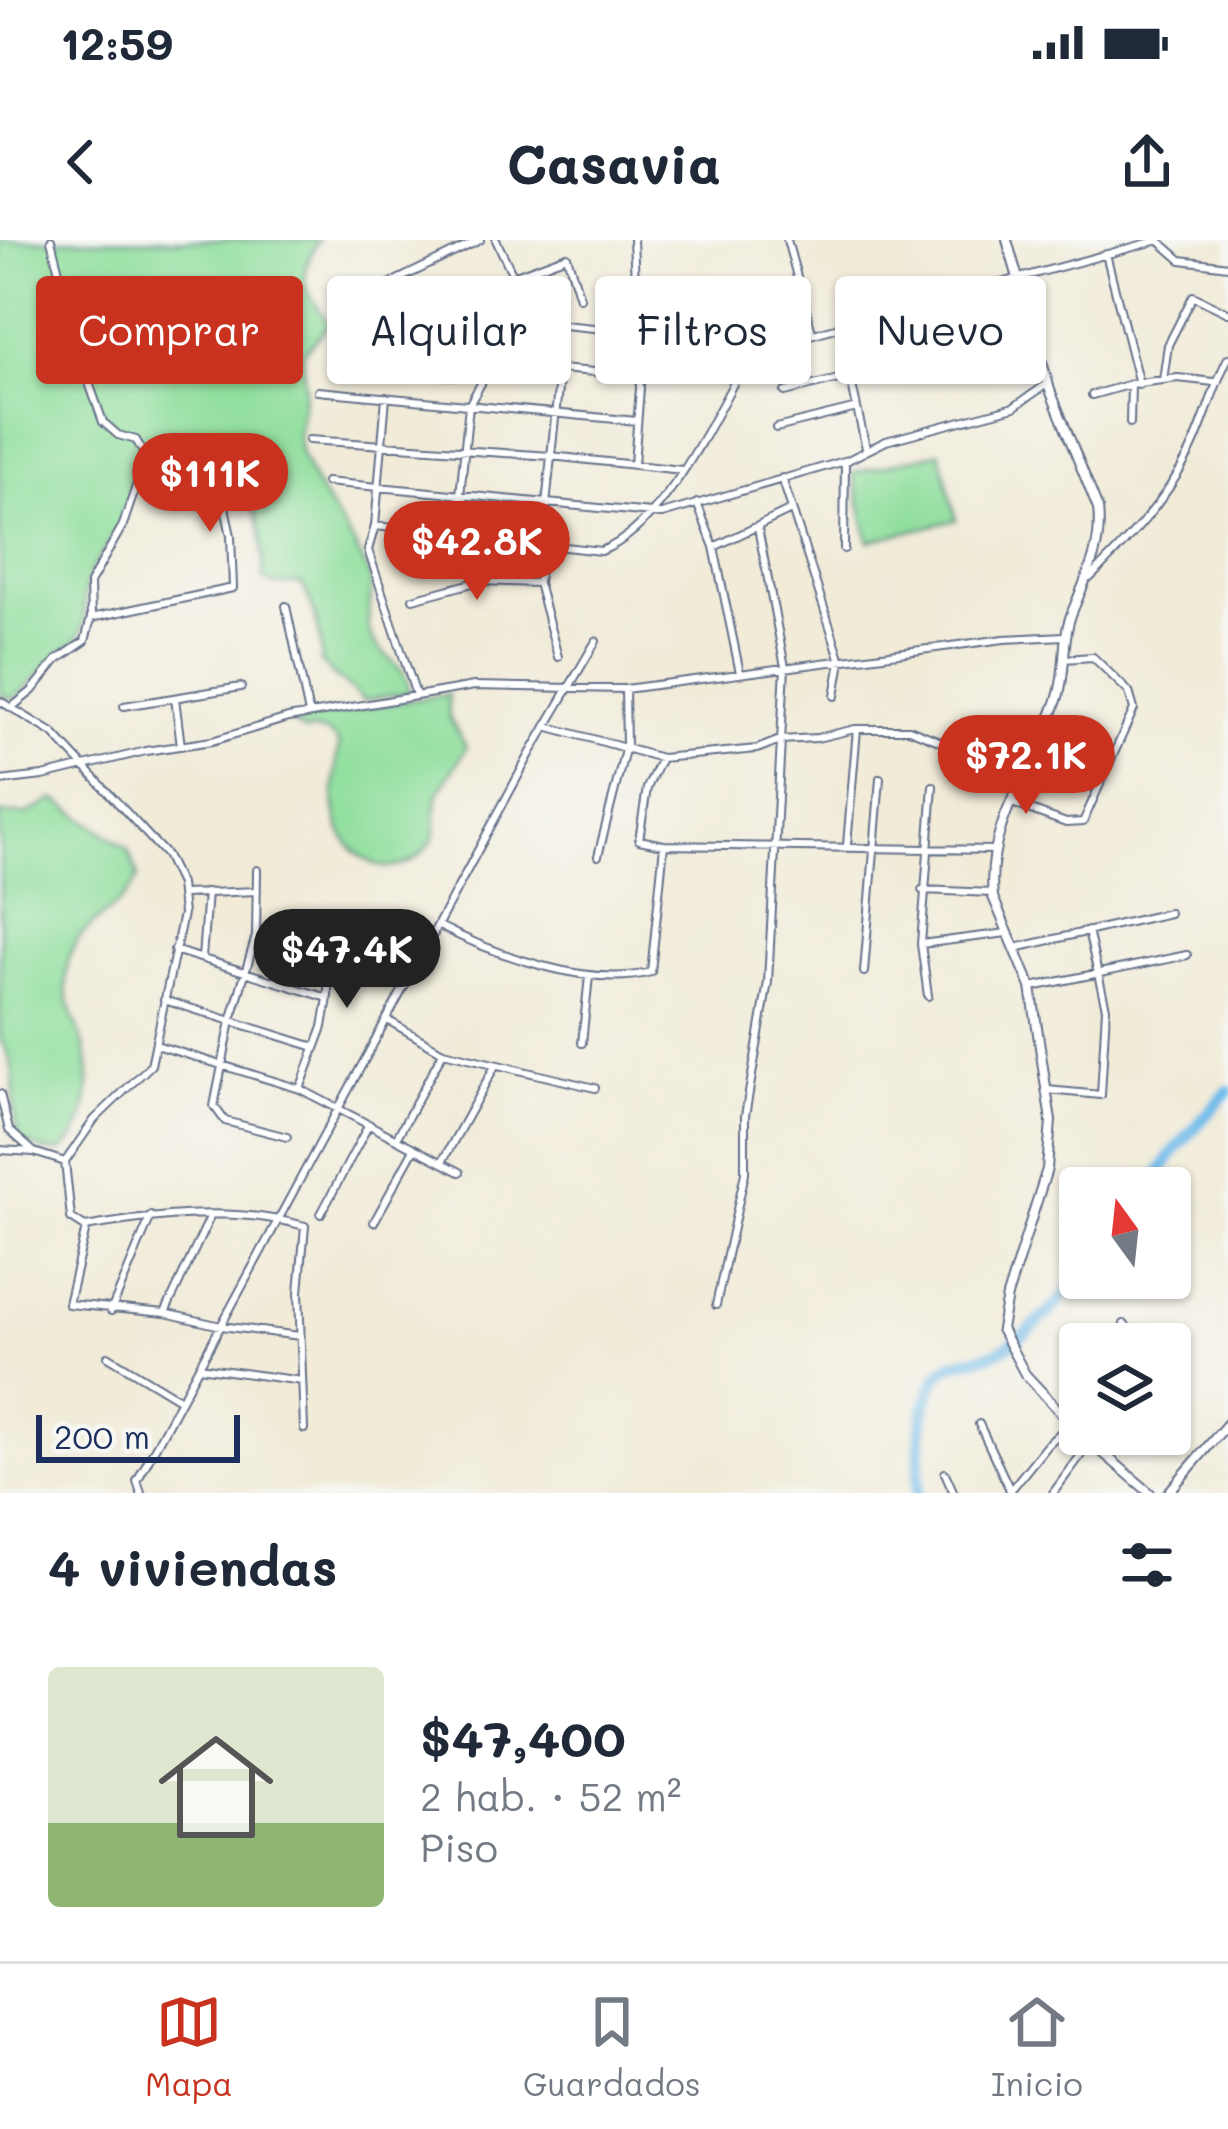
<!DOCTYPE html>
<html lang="es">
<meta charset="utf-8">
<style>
:root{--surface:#fff;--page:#f6f6f7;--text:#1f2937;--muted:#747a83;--line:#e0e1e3;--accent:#c8321e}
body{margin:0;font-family:Mali,sans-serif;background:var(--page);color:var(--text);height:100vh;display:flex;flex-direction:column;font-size:45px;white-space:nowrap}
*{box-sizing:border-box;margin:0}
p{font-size:39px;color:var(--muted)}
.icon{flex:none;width:66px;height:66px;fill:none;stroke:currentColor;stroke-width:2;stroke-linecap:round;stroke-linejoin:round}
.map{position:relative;height:1253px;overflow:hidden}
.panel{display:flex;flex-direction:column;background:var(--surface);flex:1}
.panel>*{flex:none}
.top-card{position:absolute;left:36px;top:36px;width:1158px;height:108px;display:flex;gap:24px}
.needle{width:78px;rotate:345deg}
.fabs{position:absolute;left:1059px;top:927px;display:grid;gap:24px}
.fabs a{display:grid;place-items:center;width:132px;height:132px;border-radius:12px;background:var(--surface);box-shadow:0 3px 9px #0004;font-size:60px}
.scale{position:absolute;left:36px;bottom:30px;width:204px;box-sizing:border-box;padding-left:12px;border:6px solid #1b2f5e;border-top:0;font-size:33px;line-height:42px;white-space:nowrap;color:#1b2f5e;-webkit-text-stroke:9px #f6f6f2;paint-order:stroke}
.price{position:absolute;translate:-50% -102px;padding:0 27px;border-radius:42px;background:var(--accent);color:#fff;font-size:39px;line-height:78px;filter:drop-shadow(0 3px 6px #0008)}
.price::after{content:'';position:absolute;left:50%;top:72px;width:36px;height:27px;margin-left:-18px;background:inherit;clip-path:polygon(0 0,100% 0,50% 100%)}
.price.active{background:#222;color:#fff}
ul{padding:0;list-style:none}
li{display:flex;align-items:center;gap:36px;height:300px;padding:0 48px}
li span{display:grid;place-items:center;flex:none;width:336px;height:240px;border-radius:12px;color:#555}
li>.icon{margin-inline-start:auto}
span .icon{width:144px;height:144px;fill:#fffc;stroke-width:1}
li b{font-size:51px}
h2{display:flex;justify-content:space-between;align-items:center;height:144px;padding:0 48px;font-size:51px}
.pill{padding:0 42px;border-radius:12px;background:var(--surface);box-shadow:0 3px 9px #0004;font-size:42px;line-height:108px}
.pill.active{background:var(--accent);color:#fff}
.status{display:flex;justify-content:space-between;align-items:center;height:84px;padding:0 60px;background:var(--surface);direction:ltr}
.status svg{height:33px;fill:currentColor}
header{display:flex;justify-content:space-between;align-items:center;height:156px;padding:0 48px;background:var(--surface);font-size:54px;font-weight:800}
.tab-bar{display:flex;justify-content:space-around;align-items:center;height:168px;border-top:3px solid var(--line);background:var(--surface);font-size:33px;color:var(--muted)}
.tab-bar a{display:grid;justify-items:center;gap:6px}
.tab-bar .active{color:var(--accent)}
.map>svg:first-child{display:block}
.green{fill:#90df9d;stroke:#56877e;stroke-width:3}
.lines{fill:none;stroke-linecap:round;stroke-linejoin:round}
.river{stroke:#71bcea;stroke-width:12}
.minor-casing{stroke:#667189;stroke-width:10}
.tertiary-casing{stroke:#667189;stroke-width:12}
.minor{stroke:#fff;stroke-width:6}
.tertiary{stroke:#fff;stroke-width:8}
</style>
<div class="status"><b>12:59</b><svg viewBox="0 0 49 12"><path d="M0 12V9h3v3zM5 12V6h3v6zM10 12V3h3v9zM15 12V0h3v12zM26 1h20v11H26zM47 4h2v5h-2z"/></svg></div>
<header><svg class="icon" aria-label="back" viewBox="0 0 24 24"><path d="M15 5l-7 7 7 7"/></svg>Casavia<svg class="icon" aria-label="share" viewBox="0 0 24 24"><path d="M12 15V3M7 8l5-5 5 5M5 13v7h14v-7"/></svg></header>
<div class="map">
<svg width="1228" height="1253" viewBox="0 0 1228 1253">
<rect width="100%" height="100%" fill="#f6f6f2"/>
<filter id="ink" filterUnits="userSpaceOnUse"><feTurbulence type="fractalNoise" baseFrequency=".00833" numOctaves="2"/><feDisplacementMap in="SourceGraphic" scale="24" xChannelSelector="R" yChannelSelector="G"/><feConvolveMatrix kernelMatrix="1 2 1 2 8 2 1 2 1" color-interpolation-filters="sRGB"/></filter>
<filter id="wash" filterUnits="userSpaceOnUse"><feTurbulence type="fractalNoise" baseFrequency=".004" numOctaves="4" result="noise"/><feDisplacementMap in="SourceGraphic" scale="48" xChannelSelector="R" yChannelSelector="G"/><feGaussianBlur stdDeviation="2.7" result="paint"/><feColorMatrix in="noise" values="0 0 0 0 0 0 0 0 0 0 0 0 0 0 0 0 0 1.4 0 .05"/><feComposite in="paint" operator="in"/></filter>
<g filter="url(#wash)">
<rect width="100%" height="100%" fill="#f1ebd8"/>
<path class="green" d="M0,0H318C296,42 304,45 329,84L303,113L305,150L298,196L300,211C315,256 352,291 369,335C377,357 361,381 373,400C385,420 408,425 409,452L363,461C350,446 334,438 321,423C323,397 314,366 301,343L275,345L263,339C264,264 245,243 192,194C129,195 138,244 120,285C110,306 88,327 85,350C82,367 88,380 79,396C74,406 67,405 58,413C42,427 32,445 13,459L0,455Z
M940,212L956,280L869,301L853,233Z
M448,454L449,477L466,507C459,524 444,538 438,556C432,575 442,592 427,608C415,622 395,632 377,625C325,603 332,549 339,504C329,491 320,489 305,492L289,481Z
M55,559L128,609L138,637C119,680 68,679 66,738C65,768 82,790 87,818C93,850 86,892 60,912L45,911L20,899C5,860 25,837 0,800V574H28Z"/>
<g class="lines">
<path class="river" d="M1149,948L1176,909L1228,851
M917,1253C921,1217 918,1173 935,1141C948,1117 970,1122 992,1114C1020,1103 1070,1058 1080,1030"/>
</g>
</g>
<g filter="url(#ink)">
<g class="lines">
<g class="minor-casing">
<path id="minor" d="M496,0L539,89
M633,0L640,148L634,224
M787,0L812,92
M1158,0L1181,20L1228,26
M1106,14L1139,144
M364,56L480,0
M454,66L513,36L567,16L580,58
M491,123L639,136
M410,132L455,136L497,113
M1163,140L1168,105L1193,56L1228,73
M318,151L637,181
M785,152L851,136
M1092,155L1131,144
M386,157L375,286L368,310L416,455
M857,168L866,208
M1130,183L1131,144L1178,138L1214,142
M776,188L857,168L839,85
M309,200L551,216L682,230
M782,238L841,421L835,456
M326,242L662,274L848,220L886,201L1014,167L1047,144
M697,263L714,307L740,433
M375,286L601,311C667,286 717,170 751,111L1159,0
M456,296L469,165L498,113L553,84L635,92L735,79
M714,307L791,270
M844,309L845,221
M1090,338C1129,299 1164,263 1189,214C1205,183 1212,149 1228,118
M413,359L480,341L538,343
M286,366L309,474
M91,378L233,348L231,296L222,252
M558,417L538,343L560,129
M175,458L181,506
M0,461L53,493L166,615L180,644L183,674L151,825L94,880L65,922L71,978L85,987C157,975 233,966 305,986L299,1052L304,1189
M124,466L241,447
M11,468L32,451L57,420L85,401L91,378L90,343L123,285L146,217L136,200L118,195L103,182L83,126L51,0
M546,486L661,518L757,509L780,500L817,498L855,489H909L1022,534
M661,518L647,548L639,600L664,605L995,610
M0,541L43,536L146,511L212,501L288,478L474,446L625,449L1004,399L1065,396
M1012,563L1066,583L1083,582L1134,469L1129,452L1093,417L1064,419
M847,605L857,489
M598,616L626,506L625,449
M257,630L256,696L231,781L214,866L225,881L287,897
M922,650L993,653
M183,654L257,651
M439,686C494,714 589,749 651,732L664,605
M255,699C329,684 359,680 434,694
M921,704L1007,693
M1015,708L1169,673
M174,710L328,758
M202,718L207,652
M864,732L880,538
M1032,747L1187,715
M928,756L921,704L933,546
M164,760L315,807
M389,781L443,812L595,848
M582,803L589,736
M156,805L300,849L460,932
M300,849L323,787L328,758V684
M1047,850L1101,855L1106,768L1088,691
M0,854L9,890L34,912
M396,899L443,812
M0,910L34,912L65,922
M442,922L495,826
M321,974L369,884
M374,982L414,909
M86,988L68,1064L165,1073L221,1086L300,1096
M716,1065L745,933V876L768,742L785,427L758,288
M111,1071L151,976
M165,1073L211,975
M1124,1084L1141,1104
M108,1116L179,1159
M199,1127L302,1141
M979,1184L1010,1250
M945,1233L954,1253
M1010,1251L1047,1205L1080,1175
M141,1253L137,1241L530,514L596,401
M1053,1253L1090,1203"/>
</g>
<g class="tertiary-casing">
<path id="tertiary" d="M1007,0L1050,150L1098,269C1103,309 1085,339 1071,375C1061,402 1067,430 1058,457C1036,526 985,581 993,657L1031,747L1051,881L1047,929L1007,1056L1001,1089L1025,1134L1080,1193
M1081,1194L1150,1253
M1168,1253L1228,1183"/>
</g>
<use href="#minor" class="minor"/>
<use href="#tertiary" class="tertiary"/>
</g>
</g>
</svg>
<div class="fabs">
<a><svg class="needle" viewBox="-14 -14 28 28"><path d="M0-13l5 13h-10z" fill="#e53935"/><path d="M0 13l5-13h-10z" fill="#747a83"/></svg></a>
<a><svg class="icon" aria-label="layers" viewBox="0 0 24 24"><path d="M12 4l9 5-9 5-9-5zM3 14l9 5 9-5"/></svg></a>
</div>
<div class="scale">200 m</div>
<b class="price" style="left:210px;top:295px">$111K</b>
<b class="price" style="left:477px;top:363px">$42.8K</b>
<b class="price" style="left:1026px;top:577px">$72.1K</b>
<b class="price active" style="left:347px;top:771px">$47.4K</b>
<div class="top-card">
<a class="pill active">Comprar</a>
<a class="pill">Alquilar</a>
<a class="pill">Filtros</a>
<a class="pill">Nuevo</a>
</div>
</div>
<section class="panel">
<h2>4 viviendas<svg class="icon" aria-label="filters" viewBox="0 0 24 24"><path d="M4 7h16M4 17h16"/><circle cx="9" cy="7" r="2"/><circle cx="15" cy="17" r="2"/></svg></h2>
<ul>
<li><span style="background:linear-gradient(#dfe7d0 65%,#8fb573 0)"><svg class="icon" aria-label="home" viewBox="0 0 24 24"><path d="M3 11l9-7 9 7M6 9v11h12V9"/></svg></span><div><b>$47,400</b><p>2 hab. · 52 m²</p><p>Piso</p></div></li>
</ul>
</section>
<nav class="tab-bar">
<a class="active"><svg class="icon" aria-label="map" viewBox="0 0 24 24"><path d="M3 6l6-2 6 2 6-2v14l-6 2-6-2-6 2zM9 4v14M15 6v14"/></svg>Mapa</a>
<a><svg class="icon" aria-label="saved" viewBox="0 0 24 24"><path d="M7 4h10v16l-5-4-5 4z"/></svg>Guardados</a>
<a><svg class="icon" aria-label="home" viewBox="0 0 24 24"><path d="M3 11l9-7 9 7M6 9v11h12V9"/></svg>Inicio</a>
</nav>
